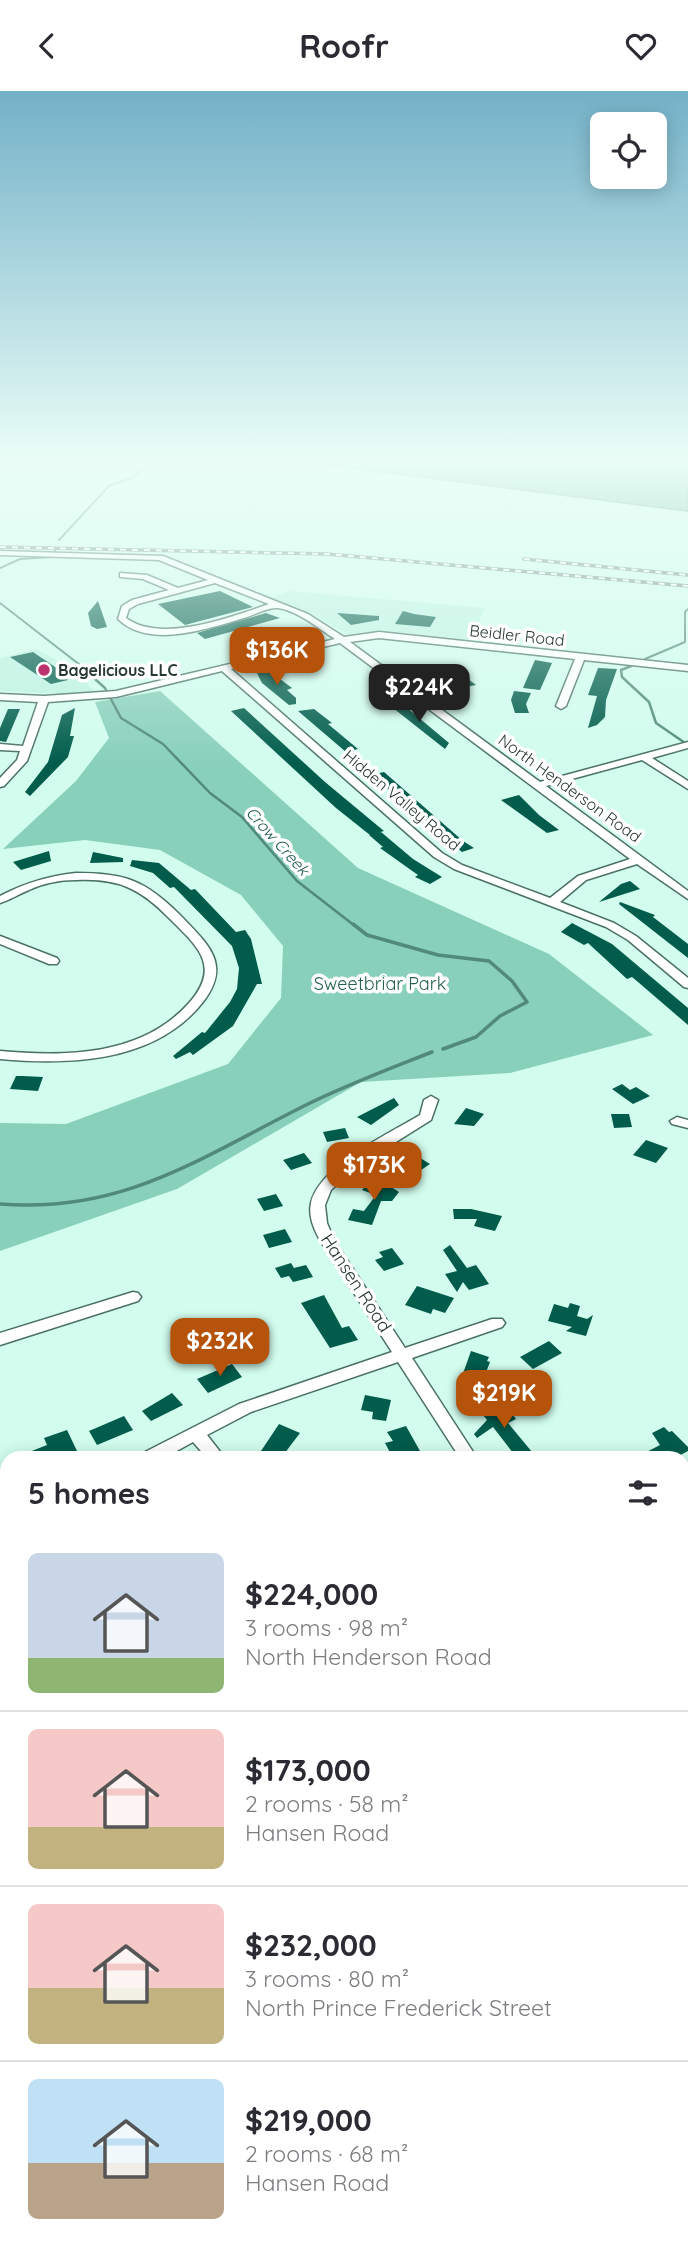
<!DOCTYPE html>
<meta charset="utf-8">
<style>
:root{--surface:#fff;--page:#f7f7f7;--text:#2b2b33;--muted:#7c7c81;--line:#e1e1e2;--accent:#b45309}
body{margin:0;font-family:Quicksand,sans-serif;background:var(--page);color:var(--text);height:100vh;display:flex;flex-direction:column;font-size:26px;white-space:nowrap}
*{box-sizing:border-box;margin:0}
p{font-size:23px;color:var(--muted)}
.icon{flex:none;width:38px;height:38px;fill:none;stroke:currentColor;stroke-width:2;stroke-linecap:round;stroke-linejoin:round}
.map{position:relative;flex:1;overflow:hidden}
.sheet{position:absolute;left:0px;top:1360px;width:690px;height:800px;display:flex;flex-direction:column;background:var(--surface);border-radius:21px 21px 0 0;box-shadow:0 4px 18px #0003}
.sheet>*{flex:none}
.controls{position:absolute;left:590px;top:21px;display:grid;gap:14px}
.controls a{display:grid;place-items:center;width:77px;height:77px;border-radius:10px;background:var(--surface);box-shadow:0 4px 18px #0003;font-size:35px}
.price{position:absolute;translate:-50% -60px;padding:0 16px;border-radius:14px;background:var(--accent);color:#fff;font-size:23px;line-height:46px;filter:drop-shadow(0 2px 4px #0008)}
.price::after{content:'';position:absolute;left:50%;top:42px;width:21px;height:16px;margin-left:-10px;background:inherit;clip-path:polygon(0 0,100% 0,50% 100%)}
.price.selected{background:#222;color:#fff}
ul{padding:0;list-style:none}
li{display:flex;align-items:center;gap:21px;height:175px;padding:0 28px}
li+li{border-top:2px solid var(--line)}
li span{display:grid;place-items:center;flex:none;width:196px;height:140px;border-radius:10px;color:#555}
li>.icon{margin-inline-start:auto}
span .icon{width:84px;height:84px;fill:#fffc;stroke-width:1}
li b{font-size:30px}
h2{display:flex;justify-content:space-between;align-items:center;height:84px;padding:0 28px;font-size:30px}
header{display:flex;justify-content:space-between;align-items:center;height:91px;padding:0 28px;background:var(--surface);font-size:32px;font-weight:700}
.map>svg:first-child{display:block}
.built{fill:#bef2e2}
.green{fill:#89d0bb}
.water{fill:#63ad98;stroke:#518a7a;stroke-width:2}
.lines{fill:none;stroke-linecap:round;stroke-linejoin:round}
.stream-far2{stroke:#518a7a;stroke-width:2}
.stream-far1{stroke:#518a7a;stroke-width:2.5}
.stream{stroke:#518a7a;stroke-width:3.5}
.building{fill:#015c4b}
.minor-casing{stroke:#4b7166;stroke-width:3}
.major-casing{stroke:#fff;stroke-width:2}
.minor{fill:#fff;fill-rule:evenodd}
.major{fill:#f8c6d6;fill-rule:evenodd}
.rail-casing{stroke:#6f8b82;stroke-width:3.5}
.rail{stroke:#fff;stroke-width:2;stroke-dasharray:6;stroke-linecap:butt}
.poi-dot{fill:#bc336f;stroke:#fff;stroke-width:2.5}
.labels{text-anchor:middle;stroke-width:7;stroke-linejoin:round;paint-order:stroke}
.far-street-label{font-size:16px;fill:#273833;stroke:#fff}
.far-poi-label{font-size:16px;font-weight:bold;fill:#273833;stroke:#fff;text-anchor:start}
.far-water-label{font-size:16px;font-style:italic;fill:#205b4d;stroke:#fff}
.park-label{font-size:18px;fill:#245f50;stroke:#fff}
.street-label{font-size:18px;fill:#273833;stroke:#fff}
</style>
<header><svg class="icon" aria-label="back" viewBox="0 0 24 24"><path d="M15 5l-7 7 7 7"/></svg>Roofr<svg class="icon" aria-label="heart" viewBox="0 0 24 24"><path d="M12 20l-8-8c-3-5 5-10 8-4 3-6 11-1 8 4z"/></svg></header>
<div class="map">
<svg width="688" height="2158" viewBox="0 0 688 2158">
<rect width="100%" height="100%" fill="#d1fcee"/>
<path class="built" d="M290,500L485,517L470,550L387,542L349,544L316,525L271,507Z
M36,558L73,578L94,600L63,603L0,600V567Z"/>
<path class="green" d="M160,600L358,777L549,863L653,944L510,982L361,991L177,1098L0,1160V1032L66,1033L228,973L281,907L283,855L241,804L160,759L85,749L3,758L76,690L109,647L95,611Z"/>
<path class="water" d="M304,371H688V420Z"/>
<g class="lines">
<path class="stream-far2" d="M59,449L109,395L134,386L149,371
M0,477L20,468L52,466L55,460
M0,512L80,574
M645,568L685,551V521L688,518"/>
<path class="stream-far1" d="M77,572L105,597L121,627L163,653L210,702L242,726L297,790L355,835
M631,575L621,579L622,586L649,611L656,632L688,654"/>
<path class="stream" d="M353,833L367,844L438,864L489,870L512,890L527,911L500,925L476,946L443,958
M0,1113C122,1123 200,1067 304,1015C346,994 389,978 432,961"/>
</g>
<path class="building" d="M220,500L253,516L185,534L158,513Z
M98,510L107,536L97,538L91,535L88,522Z
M403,520L414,523L436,526L430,536L395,533Z
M266,522L280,527L205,548L197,542Z
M337,522L379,525V529L351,534Z
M33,561L61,580L57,581L68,589L51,593L10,566Z
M535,569L552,572L540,599L523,597Z
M598,577L617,578L606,609L605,626L597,634L588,637L597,605L588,604Z
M268,579L292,597L287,599L296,607V613L289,614L262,592L257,582Z
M460,582L476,594L460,597L443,586Z
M514,600L531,602L526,613L529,622H515L511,609Z
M400,611L449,652L445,658L388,613Z
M75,617L70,645H74L68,666L30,705L25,701L48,671L62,624Z
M244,617L325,691L384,740L370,744L336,717L231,620Z
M8,618H20L6,651L0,650V637Z
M314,618L332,632L328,633L358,658L346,661L298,620Z
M384,681L463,750L474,757L462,761L371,684Z
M519,704L539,724L559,739L547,742L501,709Z
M381,741L413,768L442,786L430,793L415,786L418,784L380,757L383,756L369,744Z
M49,760L51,770L21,779L13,771Z
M93,761L123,767V771L90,772Z
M132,769L159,772L191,799L195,798L236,841L245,839L251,848L262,893H257L233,935L193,964L190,961L176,968L173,965L202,941L205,942L230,911L237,898L239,877L232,855L174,796L170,797L153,782L130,775Z
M630,790L640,798L599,811L621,793Z
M620,811L655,824L653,826L688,853V867L619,813Z
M572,832L612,853L688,917V934L638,891L632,886L627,888L588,852L584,854L561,841Z
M16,985H23L43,986L38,1000L10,998Z
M622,993L630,999L636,996L650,1005L633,1013L612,998Z
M394,1007L399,1014L371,1034L357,1026Z
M466,1017L484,1023L474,1035L454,1033Z
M611,1023H629L632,1036L614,1037Z
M345,1037L349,1047L327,1051L323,1041Z
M646,1049L668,1057L656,1072L633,1064Z
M304,1062L312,1072L291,1079L283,1069Z
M412,1062L430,1073L418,1081L400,1071Z
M371,1089L385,1092L399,1101L392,1110H381L372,1134L348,1129L353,1118L364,1120L376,1104L362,1099Z
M276,1103L283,1115L264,1120L257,1108Z
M453,1118H471L502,1125L495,1140L474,1135L477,1128H454Z
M285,1138L292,1151L269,1157L263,1144Z
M450,1154L467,1177L476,1174L489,1193L469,1199L463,1191L457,1201L445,1183L457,1180L443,1159Z
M392,1157L404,1173L384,1180L375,1169L383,1166L379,1161Z
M291,1172L294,1177L306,1174L313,1186L293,1191L289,1185L281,1187L275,1177Z
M417,1195L454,1207L445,1222L433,1218L431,1223L405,1214Z
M324,1204L342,1237L349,1235L358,1249L330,1257L301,1212Z
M570,1212L580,1215L577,1225L587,1228L593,1224L586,1245L566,1240L572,1236L548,1230L554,1213L568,1217Z
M549,1250L562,1262L533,1278L520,1266Z
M471,1260L489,1266L487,1270L490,1271L480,1297L460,1291Z
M232,1273L242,1286L208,1302L197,1288Z
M172,1302L183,1314L151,1330L142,1320Z
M365,1304L391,1309L386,1330L372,1328L373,1321L361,1319Z
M497,1312L501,1317L506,1315L516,1328L508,1332L537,1367H517L493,1336L477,1347L474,1343L487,1329L479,1319Z
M124,1325L133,1339L97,1354L89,1340Z
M279,1333L300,1342L281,1367H276L261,1360Z
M406,1335L420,1360L393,1367L385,1352L393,1350L387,1341Z
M664,1336L669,1341L672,1340L688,1356V1360L675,1367H635L660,1354L652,1342Z
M67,1339L77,1360L58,1367H14L47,1354L44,1347Z"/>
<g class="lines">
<g class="minor-casing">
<path id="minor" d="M0,460L163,465L308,523L344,546L379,541L688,574V580L584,569L566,615L561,618L556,615L575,568L379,547L350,551L540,691L688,651V657L652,667L688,690V698L642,669L546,695L688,800V808L637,773L586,789L560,811L614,832L636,845L688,887V897L684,896L628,849L606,836L454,778L434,766L222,580L116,606L48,611L27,670L4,695L0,696V687L17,669L20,660L0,659V653L23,655L38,611L0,609V603L44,605L116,600L335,548C318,537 298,520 278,517C269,516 256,523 247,526C210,537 149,559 118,528L122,515L132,509L169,499L143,488L120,486V482L147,484L178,497L208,489L159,469L0,464ZM215,492L269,513C231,526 161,553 126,527L129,518L138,513ZM340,552L630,768L578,785L550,807L462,774L442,762L231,578Z
M76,782C125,782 145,789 180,824C211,856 234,876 198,917C149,972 68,974 0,968V960C66,966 142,965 189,912C222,875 197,855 170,828C141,798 119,787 76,789C60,789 44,792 29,799C19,803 10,809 0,812V805C25,792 48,785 76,782Z
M0,845L57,867L59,870L57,873H49L0,853Z
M431,1005L438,1009L431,1029L356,1076L331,1099L325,1114L327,1132L334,1149L405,1257L492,1228H502L505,1232L502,1236L412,1267L477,1367H460L398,1271L251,1321L207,1344L225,1367H207L193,1351L164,1367H141L143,1362L239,1313L392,1261L320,1149C314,1138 308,1125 311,1112C319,1075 390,1042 420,1024L424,1009Z
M677,1026L688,1029V1037L672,1033L670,1030Z
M133,1201L138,1202L141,1206L138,1210L0,1254V1242Z
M688,1391V1406L682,1408V1393Z
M7,1413V1427L0,1429V1415Z
M7,1610V1628L0,1631V1613Z
M682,1684L688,1686V1711L682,1709Z
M7,1858V1880L0,1883V1861Z"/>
</g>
<g class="major-casing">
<path id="major" d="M688,2031V2061L682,2063V2033Z
M159,2152H224L222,2158H157Z"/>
</g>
<use href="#minor" class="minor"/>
<use href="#major" class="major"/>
<g class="rail-casing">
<path id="rail" d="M0,456L327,463L688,495
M524,468L688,484"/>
</g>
<use href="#rail" class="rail"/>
</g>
<linearGradient id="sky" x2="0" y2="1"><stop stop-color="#73b1c8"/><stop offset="0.55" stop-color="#eafef7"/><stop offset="1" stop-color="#eafef7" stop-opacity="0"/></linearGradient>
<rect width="688" height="673" fill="url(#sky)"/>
<circle class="poi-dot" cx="44" cy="579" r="7"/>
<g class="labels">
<g class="far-street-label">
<text transform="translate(517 544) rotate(6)" y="6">Beidler Road</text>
<text transform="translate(570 697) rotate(36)" y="6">North Henderson Road</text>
<text transform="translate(402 709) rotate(40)" y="6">Hidden Valley Road</text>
</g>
<g class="far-poi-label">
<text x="58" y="585">Bagelicious LLC</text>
</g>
<g class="far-water-label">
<text transform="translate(278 750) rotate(48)" y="6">Crow Creek</text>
</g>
<g class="park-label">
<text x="380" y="899">Sweetbriar Park</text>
</g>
<g class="street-label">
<text transform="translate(356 1192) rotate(57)" y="6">Hansen Road</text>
</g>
</g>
</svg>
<div class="controls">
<a><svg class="icon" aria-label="locate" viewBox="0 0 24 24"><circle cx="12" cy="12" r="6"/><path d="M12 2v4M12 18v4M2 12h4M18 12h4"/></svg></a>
</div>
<b class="price" style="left:277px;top:596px">$136K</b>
<b class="price selected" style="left:419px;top:633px">$224K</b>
<b class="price" style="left:374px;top:1111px">$173K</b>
<b class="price" style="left:220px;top:1287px">$232K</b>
<b class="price" style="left:504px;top:1339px">$219K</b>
<section class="sheet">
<h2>5 homes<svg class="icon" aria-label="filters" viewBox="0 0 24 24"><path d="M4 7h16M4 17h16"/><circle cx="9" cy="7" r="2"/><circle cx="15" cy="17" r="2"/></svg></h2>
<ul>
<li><span style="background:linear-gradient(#c9d6e8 75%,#8fb573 0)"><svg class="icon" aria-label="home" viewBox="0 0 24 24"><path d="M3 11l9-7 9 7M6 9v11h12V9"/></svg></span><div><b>$224,000</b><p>3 rooms · 98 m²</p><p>North Henderson Road</p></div></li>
<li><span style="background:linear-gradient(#f6c9c9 70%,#c2b280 0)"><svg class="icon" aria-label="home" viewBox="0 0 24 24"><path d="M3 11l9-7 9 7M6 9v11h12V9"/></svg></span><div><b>$173,000</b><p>2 rooms · 58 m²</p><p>Hansen Road</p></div></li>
<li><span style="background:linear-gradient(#f6c9c9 60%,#c2b280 0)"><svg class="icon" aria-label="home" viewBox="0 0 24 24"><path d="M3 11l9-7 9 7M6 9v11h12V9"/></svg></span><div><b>$232,000</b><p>3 rooms · 80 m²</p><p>North Prince Frederick Street</p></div></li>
<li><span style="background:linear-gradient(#bfe0f5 60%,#b9a48a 0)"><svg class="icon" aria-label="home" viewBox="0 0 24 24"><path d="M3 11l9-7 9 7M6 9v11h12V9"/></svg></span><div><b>$219,000</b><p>2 rooms · 68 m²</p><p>Hansen Road</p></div></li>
</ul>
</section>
</div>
